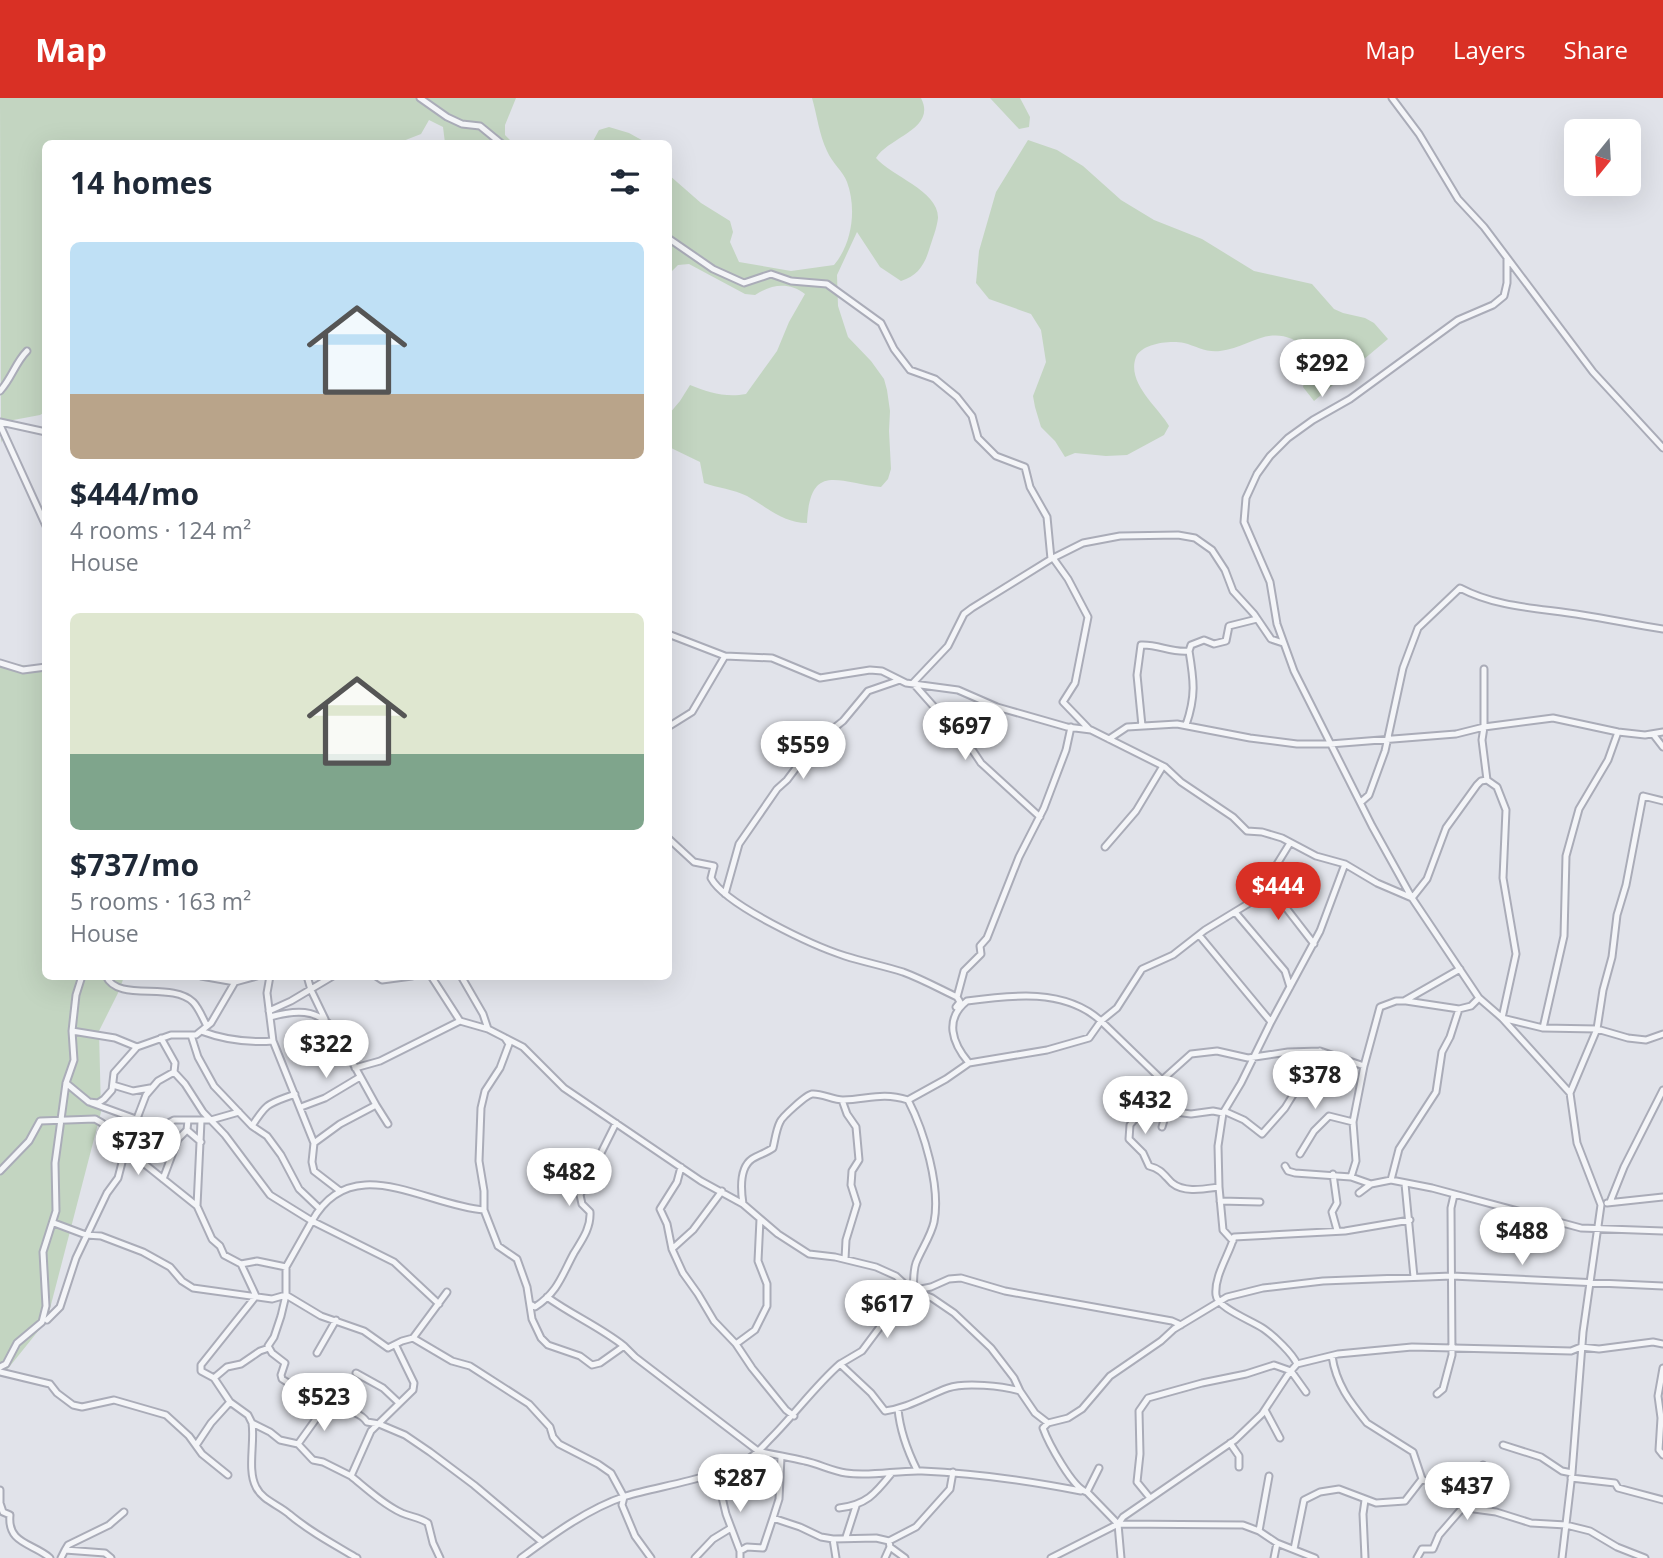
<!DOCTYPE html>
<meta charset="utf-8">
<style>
:root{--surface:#fff;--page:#f2f2f3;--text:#1f2937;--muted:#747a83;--accent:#d93025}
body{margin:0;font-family:"Open Sans",sans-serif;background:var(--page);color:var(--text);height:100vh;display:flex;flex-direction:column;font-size:26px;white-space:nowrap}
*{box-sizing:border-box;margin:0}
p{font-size:23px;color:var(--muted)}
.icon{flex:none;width:38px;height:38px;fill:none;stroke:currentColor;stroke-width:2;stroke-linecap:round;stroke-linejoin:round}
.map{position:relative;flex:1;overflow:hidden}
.details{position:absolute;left:42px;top:42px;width:630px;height:840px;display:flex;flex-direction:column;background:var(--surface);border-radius:10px;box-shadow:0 7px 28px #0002}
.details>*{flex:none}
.needle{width:46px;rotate:198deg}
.tools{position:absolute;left:1564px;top:21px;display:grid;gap:14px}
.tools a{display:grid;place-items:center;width:77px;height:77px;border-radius:10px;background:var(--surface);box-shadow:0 7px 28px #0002;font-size:35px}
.price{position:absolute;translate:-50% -60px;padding:0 16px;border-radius:24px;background:#fff;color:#222;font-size:23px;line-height:46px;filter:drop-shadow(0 2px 4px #0008)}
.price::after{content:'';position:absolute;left:50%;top:42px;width:21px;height:16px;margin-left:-10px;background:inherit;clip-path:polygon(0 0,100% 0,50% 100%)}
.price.current{background:var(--accent);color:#fff}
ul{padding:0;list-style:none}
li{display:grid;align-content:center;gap:14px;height:371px;padding:0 28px}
li span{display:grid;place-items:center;height:217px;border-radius:10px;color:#555}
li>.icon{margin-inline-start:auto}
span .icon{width:126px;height:126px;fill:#fffc;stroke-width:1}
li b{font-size:30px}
h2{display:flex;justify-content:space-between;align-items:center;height:84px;padding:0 28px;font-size:30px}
header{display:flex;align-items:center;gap:42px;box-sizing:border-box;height:98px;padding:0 35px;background:var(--accent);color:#fff}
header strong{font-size:33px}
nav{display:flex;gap:38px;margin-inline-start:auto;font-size:24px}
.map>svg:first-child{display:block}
.green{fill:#c3d5c1}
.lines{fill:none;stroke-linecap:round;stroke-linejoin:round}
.minor-casing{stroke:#aaacb8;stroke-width:9}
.minor{stroke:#f4f5f8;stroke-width:5}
</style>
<header>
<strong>Map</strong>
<nav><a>Map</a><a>Layers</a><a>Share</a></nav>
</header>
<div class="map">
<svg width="1663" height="1460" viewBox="0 0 1663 1460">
<rect width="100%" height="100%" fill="#e1e3ea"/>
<path class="green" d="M0,0H516L505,27V37L513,45H445L443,29L429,22L421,36L398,45L46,46L45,314L40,317L8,323L1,345Z
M812,0H921C937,31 889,39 876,60C891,78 939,93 938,120C937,130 932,142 929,152C924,168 917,178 901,183L880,169L857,134L837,177L838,208L848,239L871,263L884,281L887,292L890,313L889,333L891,371L888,381L881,389C838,385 810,363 807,425C783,425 767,409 747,398C733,391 718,390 704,385L700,364L669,349V316L680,303L690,287C708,294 725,300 746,296L777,253L789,224L805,196C789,184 772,186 755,197L745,196L689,166L678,167L669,176V77L701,105L730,123L733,134L730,144L739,164L791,173L834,167C852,146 857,111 847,84C843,73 832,65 827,53C819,36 817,17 812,0Z
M990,0H1020L1030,19L1029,29L1019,31Z
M609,29L629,35L647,45H592L599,32Z
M1028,42L1057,52L1083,68L1121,102L1154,122L1202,141L1254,173L1312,186L1334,211L1343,215L1365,220L1374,225L1388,241L1314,303L1303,289C1306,277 1317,260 1306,249C1303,246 1295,243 1292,241C1265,229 1246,251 1220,253C1207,255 1196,248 1184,245C1171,242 1142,245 1136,259C1126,285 1159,310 1169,328L1164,337L1127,357L1106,358L1075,355L1065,359L1055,343L1041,329L1035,309L1033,298L1046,264L1041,232L1031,216L989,201L976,185L979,153L996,94Z
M0,563L45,571L46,878L124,879L118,895L99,933L101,1014L47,1222L6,1273L0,1272Z"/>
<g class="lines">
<g class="minor-casing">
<path id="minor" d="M420,0L447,19L462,26L480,28L502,46
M1392,0L1419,36L1458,101L1484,129L1593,274L1663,350
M668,140L713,171L744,185L771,176L791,183L827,186L881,225L894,251L910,272L935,281L957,299L972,318L978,340L996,358L1025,369L1030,389L1047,419L1051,461
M1507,161V185L1504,198L1493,207L1458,222L1350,301L1313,322L1288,340L1270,358L1257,376L1246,400L1244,424L1270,484L1277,526L1294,573L1372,728L1412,800L1479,900L1502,920L1570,995L1577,1045L1601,1107L1583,1234L1572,1375L1562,1460
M0,293C12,280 15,265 27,253
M0,324L46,334
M0,327L46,428
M1053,460L1068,481L1088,519L1075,585L1063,604L1089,631
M668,536L725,558L772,560L820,580L870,572L882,573L906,585L958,592L997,609L1067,629L1091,632L1165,669L1181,684L1233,719L1247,733L1262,734L1282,740L1316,758L1345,766L1377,785L1412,800
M0,565L23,572L46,569
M1484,571V629L1482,642L1487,682L1497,689L1506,712L1503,780L1516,856L1502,920L1543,930L1597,931L1628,940L1646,942L1663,936
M1186,627C1196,598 1194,583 1189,553
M1142,628L1137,577L1141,547C1158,546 1171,555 1189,553L1191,547L1204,542L1214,546L1226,543L1229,528L1257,521
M668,629L692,614L725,558
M1653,636L1663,649
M1109,641L1127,629L1177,626L1250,640L1297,646H1330L1456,636L1484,629L1553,620L1618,634L1645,637L1663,634
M1361,704L1369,697L1385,653L1403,570L1418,530L1460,490C1498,510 1540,510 1582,517C1609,521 1636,527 1663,531
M1040,719L981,665L973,653L913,585L948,548L964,516L972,510L1051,461L1083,445L1120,438L1178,437L1195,440L1212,452L1225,472L1233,493L1254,516L1271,541L1283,545
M668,740L694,764L714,768L711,780C725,807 814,848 845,858C864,864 884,868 903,874C922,881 940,891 957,899
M1105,749L1136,713L1163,668
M1266,784L1314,846
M725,796L739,746L777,691L787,682L814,646L843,623L868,593L900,582
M1412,800L1427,781L1446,730L1477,687L1481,683L1487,682
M1235,814L1285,873L1290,889
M1199,837L1271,924
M106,878C118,905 171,883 193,904C199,910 203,921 207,928
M201,878L235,884
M270,878L267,895L273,943L314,1045L312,1064L314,1073L340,1093
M307,878L311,892L325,921
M376,878L382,882L412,878
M431,878L460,923L488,931L523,949L564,990L701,1083L743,1106L778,1136L809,1156L835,1159L876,1169L896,1178L909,1190L932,1200L954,1215L991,1250L1014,1280L1020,1293L1035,1315L1048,1325L1068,1320L1082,1311L1110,1278L1161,1243L1174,1231L1227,1199L1263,1190L1323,1183L1452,1178L1663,1188
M461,878L483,916L488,931
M1406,903L1459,911L1471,908L1479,900
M956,909L960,904L957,899L964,873L981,856L980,848L987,840L1019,759L1044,710L1066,652L1071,629
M269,913L291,903L333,878
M270,919C295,912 316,910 334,931L376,1007
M1543,930L1564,838L1566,758L1579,711L1608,662L1618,634
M72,933L115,940L137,949
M201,933C225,942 247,945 273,943
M191,937L198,959L214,988L252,1028L267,1038L281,1057L299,1091L319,1110
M161,940L175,965L174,974
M505,940L509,946L500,970L485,993L481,1010L479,1063L484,1093V1112L498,1148L517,1161L527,1189L532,1221L541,1240L548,1247L580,1258L592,1267L600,1265L624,1248L635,1259L758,1353C774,1357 789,1359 805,1363C819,1366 832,1373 846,1375C871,1379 897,1372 922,1373C975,1375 1029,1383 1081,1393
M969,965L1047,952L1089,940L1101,923L1162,982L1191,956L1217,953L1248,960L1288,954L1320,953L1364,968
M355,970L380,963L460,923
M66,985L89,1004L155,1028L165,1027L174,1022H211L239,1014
M113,987L133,993L150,990
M1570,995L1597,931L1603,892L1612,859L1617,817L1626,787L1643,698L1663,703
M842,1002L847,1016L856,1029L859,1062L852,1073L851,1087L857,1106L846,1142L845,1161
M89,1004L98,1005L104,1001L112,992L114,975L137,949L171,937H196L211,925L235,884L257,878
M301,1009L325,1000L360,979
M1224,1013L1244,1022L1262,1036L1285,1010L1320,953
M188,1022L187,1032L201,1044
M252,1028C268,1003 269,1006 295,996
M1162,1029L1167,1012
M314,1045L340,1026L376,1007L388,1026
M1300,1056L1314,1033L1329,1018L1353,1024
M1285,1068L1288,1073L1295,1075L1351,1079L1371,1086
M681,1069L677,1084L660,1111L667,1126L672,1151L683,1175L698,1196L714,1223L736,1246L752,1270L786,1312L794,1318
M0,1073L29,1043L40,1023L95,1021L102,1025L118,1038L132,1056L197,1108L212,1141L220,1148L224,1157L241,1166L256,1198L201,1267V1273L214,1280L230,1304L248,1317L252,1325L270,1334L280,1342L298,1346L313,1362L323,1364L351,1378
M1333,1076L1337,1105L1332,1114L1337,1132
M1351,1079L1356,1063L1353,1024L1364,968L1380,909L1396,903H1404L1460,871
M163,1081L178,1041L187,1032
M1391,1082L1399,1051L1436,994L1442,954L1450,939L1459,911
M1405,1086L1414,1179
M1219,1089C1204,1091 1184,1095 1172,1085C1164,1077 1161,1071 1149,1068L1143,1055L1129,1041L1130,1027L1144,1010L1191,1016L1213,1013L1223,1015
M1359,1095L1371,1086L1391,1082L1432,1090L1581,1130L1663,1133
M1220,1103L1260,1104
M1610,1104L1624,1069L1663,992
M1607,1105L1663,1099
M743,1106C741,1093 739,1070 752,1061C758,1057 766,1055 773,1050C775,1042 776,1032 780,1024C782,1019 806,997 812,996C821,995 833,1002 843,1002C869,1001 882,994 908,1002
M197,1108L201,1023
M54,1125L86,1137L101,1138L143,1154L170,1169L182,1183L193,1190L272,1201L286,1197L321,1218L364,1233L388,1250L402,1243L413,1240L452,1263L470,1268L529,1306L550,1329L553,1339L559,1346L598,1366L611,1375L624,1399L622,1407L635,1438L651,1460
M1233,1143L1223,1132L1219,1089L1218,1048L1223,1015L1241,985L1271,924L1320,833L1345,766
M672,1151L693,1132L722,1093
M241,1166L257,1163L286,1169
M913,1192C914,1184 913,1173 916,1165C921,1152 931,1138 934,1124C941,1089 924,1033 908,1002L946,981L969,965C952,945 944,921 967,903C1011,897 1065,890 1101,923L1117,910L1142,871L1173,857L1205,832L1251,804L1266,784L1290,745
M916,1192L931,1189L949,1181L961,1180L1005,1193L1172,1223L1181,1227
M547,1199C572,1217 600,1229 624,1248
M439,1206L394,1164L312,1123C352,1051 426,1108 484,1112
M532,1207L535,1209C558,1194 562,1177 574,1155C582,1142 591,1130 590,1114L582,1106L580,1097L616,1025
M47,1222L60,1209L76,1160L107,1095L118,1080L126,1049L146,997L158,983L174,974L185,986L203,1014L225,1037L270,1097L312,1123L286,1169V1197L281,1218L274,1239L268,1248L272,1255L285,1265L281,1277L282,1281L298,1291L327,1299L326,1307C339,1311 359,1312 367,1324L379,1326L405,1337L430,1354L474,1387L542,1444
M413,1240L447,1194
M736,1246L755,1232L767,1208V1186L758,1163L760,1121
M396,1248L414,1285L413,1292L371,1333L351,1378C367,1391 383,1406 402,1415C411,1419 419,1419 428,1425L433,1445L440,1460
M317,1255L336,1222
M840,1266L862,1253L909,1190
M1297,1266C1293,1256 1274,1238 1264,1231C1253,1223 1217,1210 1216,1197C1214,1178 1229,1157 1234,1139L1345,1133L1410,1122
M0,1269L6,1266L17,1245L42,1224L46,1208L43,1154L56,1113L55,1065L66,985L74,962L72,933L76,897L82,878
M1663,1270L1658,1298L1661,1320L1659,1352L1663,1357
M0,1274L50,1286L57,1295L73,1307L82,1309L114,1302L166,1317L189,1338L202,1356L228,1377
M356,1275L383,1290L399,1305
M214,1280L227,1269L241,1266L260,1253L269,1250
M1437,1296L1443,1291L1452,1257L1451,1110L1454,1097
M898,1311C900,1333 907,1352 917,1372
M1265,1312L1280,1340
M252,1325C255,1344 247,1372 256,1389C262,1402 279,1407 289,1416C309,1433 333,1446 357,1460
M1048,1325L1043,1330C1048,1344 1073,1391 1087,1394L1118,1426L1121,1460
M1230,1345L1239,1358V1369
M197,1346L211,1325L230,1304
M298,1346L326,1307
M1503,1347L1541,1359L1562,1373L1572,1375
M781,1359L779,1401L773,1420L800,1429L821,1439L833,1441L876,1440L889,1443L916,1429L950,1391L953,1374
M716,1374L726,1416L740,1453V1460
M1571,1380L1615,1385L1618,1390L1663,1402
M1422,1381L1457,1398L1465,1407L1474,1411L1496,1414L1531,1425L1566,1427L1590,1433L1617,1449L1645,1460
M0,1392V1405
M1087,1394L1099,1370
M1150,1400L1137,1384L1140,1356L1139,1313L1148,1300L1202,1285L1246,1276L1274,1267L1291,1273L1306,1294
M1365,1402L1363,1416L1365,1460
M0,1405L3,1414L10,1417C7,1446 33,1445 50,1460
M839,1410C866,1407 875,1396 891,1376
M1118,1426L1243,1427L1259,1433L1277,1445L1315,1460
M1259,1433L1269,1378
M846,1439L856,1408
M833,1441L836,1460
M889,1443L890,1449L905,1460
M1294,1451L1304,1402L1320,1394L1339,1391L1376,1405L1405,1403L1422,1381L1413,1354L1367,1325C1350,1304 1336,1286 1332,1258
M65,1452L68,1447L109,1427L124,1414
M740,1453L747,1449L763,1450L773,1420
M61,1460L65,1452L105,1455L111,1460
M521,1460C552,1437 589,1410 626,1398C660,1388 721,1379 748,1361C757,1356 764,1347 771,1340C795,1316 815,1288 840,1266L871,1295L885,1313C908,1310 926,1298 948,1290C965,1284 1003,1288 1020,1293
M695,1460L713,1441L731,1430
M885,1460L890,1449
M1051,1460L1118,1426L1123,1419L1235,1342L1262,1316L1289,1275L1297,1266L1338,1256L1412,1249L1571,1253L1581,1249L1599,1251L1653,1244L1663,1246
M1274,1460L1277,1445
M1417,1460L1422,1451H1433L1439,1437L1465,1407L1467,1398L1483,1367"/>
</g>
<use href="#minor" class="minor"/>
</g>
</svg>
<div class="tools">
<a><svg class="needle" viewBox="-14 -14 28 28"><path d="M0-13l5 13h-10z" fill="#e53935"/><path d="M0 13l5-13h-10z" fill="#747a83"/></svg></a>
</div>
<b class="price" style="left:1322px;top:301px">$292</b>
<b class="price" style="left:965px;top:664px">$697</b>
<b class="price" style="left:803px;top:683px">$559</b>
<b class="price current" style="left:1278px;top:824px">$444</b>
<b class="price" style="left:326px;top:982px">$322</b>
<b class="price" style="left:1315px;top:1013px">$378</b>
<b class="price" style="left:1145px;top:1038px">$432</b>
<b class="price" style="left:138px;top:1079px">$737</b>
<b class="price" style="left:569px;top:1110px">$482</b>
<b class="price" style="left:1522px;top:1169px">$488</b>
<b class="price" style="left:887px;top:1242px">$617</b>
<b class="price" style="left:324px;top:1335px">$523</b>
<b class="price" style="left:740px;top:1416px">$287</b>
<b class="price" style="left:1467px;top:1424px">$437</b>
<section class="details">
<h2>14 homes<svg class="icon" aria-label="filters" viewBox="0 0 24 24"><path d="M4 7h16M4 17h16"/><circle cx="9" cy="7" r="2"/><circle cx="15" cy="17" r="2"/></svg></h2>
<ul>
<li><span style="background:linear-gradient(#bfe0f5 70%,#b9a48a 0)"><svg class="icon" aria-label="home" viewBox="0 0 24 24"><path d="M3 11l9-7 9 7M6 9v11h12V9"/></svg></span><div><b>$444/mo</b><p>4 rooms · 124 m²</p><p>House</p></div></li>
<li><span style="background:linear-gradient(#dfe7d0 65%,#7fa58c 0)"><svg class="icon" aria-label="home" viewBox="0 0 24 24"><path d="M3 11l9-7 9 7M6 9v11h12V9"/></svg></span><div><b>$737/mo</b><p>5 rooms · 163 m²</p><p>House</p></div></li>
</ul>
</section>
</div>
